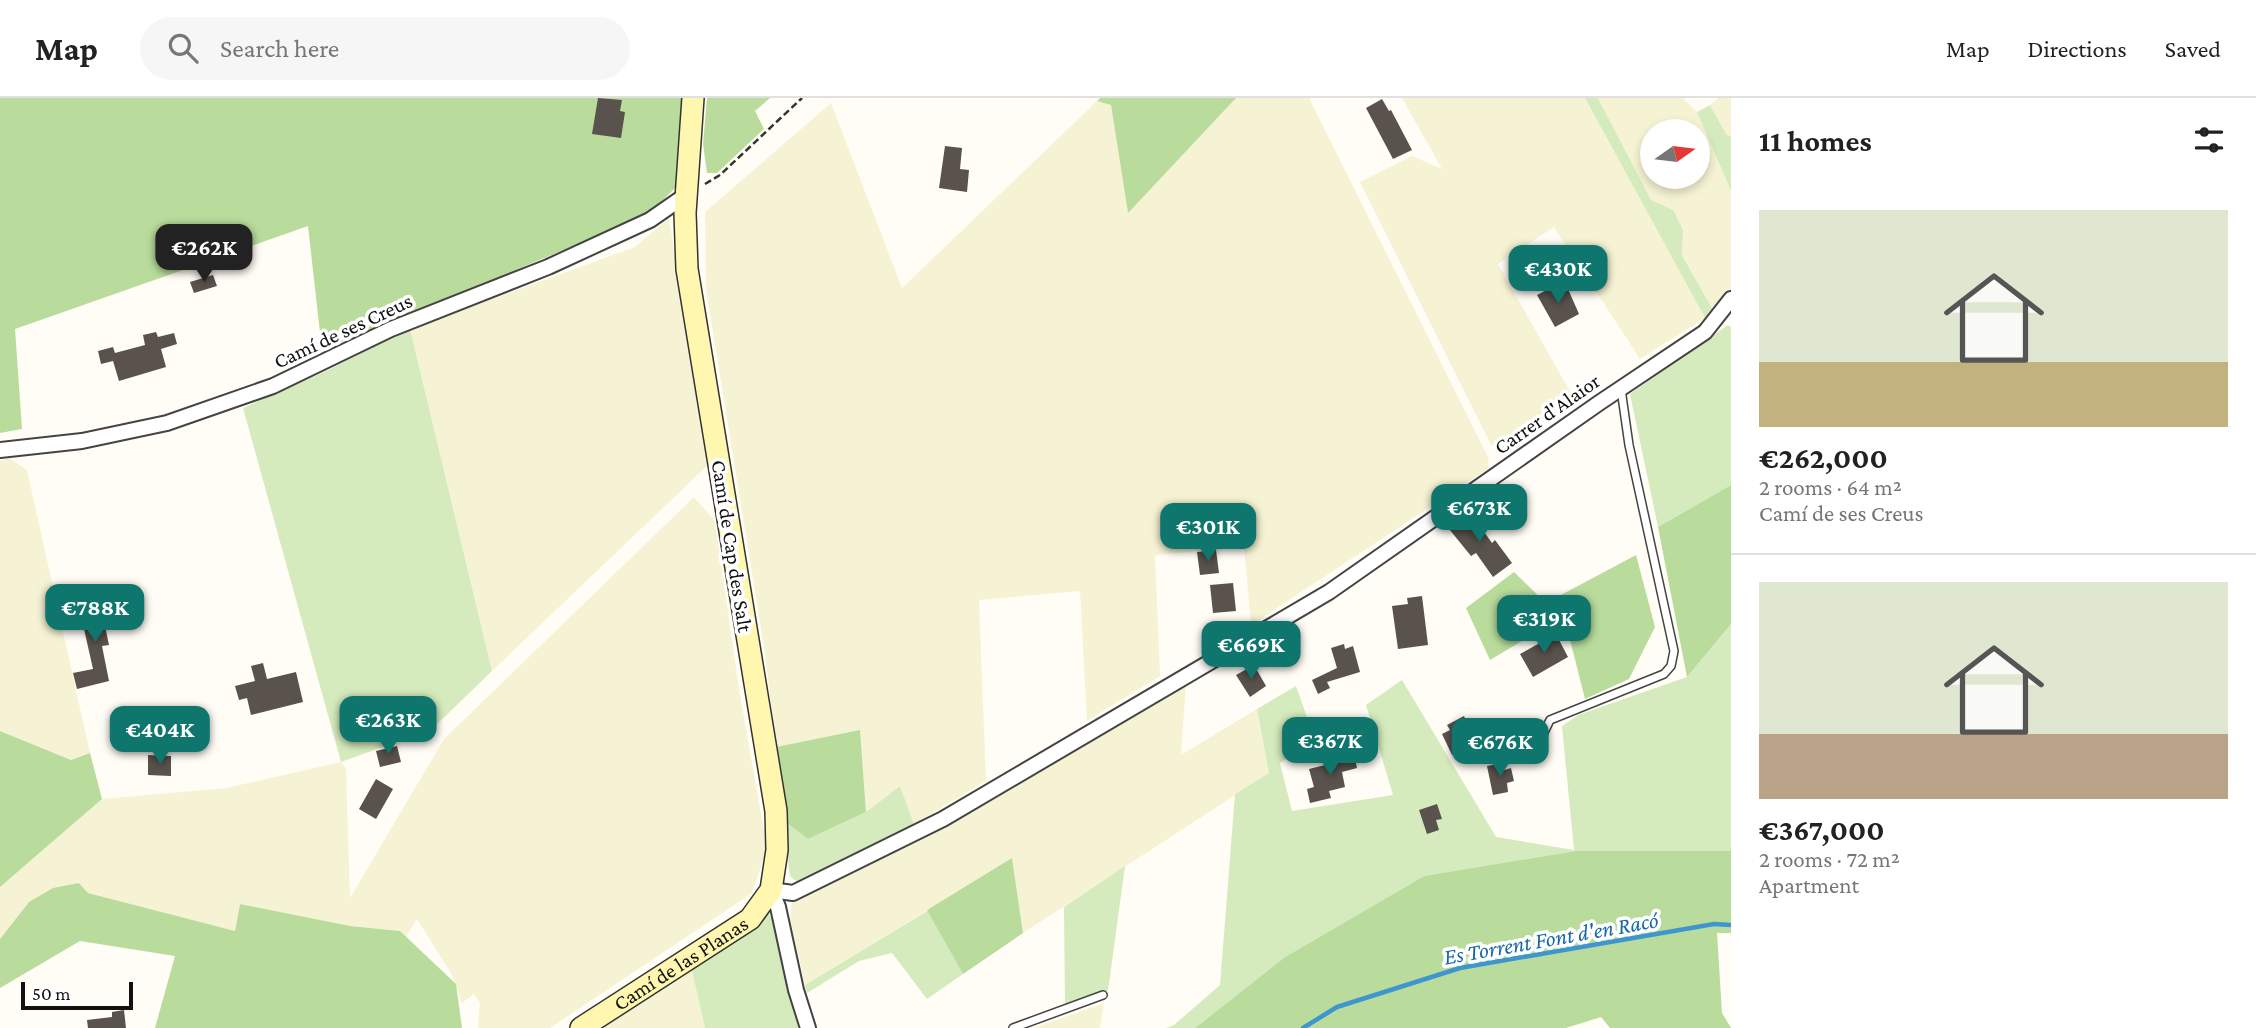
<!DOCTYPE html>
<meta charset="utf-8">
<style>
:root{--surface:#fff;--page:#f6f6f6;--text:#222;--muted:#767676;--line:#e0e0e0;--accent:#0f766e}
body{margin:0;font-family:"Crimson Pro",serif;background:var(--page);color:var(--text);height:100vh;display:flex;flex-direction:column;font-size:26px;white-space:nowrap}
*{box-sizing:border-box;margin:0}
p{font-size:23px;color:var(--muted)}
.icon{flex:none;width:38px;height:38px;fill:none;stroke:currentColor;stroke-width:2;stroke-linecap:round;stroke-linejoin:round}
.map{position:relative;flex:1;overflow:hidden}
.panel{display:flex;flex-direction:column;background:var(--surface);width:525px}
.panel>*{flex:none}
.needle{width:46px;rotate:76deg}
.controls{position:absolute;left:1640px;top:21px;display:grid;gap:14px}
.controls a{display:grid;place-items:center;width:70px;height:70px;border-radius:50%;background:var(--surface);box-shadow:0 4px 10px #0003;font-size:35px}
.scale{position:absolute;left:21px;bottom:18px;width:112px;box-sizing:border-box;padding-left:7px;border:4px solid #111;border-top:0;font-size:19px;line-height:24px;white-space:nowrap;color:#111;-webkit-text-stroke:5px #fff;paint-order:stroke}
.price{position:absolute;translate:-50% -60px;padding:0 16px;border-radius:14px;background:var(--accent);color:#fff;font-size:23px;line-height:46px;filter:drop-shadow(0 2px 4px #0008)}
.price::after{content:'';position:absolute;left:50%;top:42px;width:21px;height:16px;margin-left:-10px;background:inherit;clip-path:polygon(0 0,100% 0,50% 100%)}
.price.active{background:#222;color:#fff}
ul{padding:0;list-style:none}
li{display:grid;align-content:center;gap:14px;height:371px;padding:0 28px}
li+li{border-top:2px solid var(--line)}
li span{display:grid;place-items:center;height:217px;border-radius:0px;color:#555}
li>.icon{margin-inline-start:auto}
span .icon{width:126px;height:126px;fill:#fffc;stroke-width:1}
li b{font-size:30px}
h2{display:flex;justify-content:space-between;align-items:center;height:84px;padding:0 28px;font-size:30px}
header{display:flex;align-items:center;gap:42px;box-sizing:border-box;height:98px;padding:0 35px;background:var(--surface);border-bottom:2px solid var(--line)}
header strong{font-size:33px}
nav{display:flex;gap:38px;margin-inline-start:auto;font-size:24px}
.search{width:490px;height:63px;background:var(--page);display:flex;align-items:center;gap:18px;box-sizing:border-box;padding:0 24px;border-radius:38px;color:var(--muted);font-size:26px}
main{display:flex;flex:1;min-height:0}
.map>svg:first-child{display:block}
.farmland{fill:#f6f3d4;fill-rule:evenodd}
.green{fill:#d5ebbd}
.forest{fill:#b9dc9c}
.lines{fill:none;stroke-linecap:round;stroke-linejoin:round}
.stream{stroke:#3f96cf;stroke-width:4.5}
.building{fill:#5a524d}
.lane-casing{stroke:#444;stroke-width:10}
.street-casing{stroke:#444;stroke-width:18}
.secondary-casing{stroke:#333;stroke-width:24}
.path{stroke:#333;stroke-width:2.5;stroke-dasharray:7 3.5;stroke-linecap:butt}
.lane{stroke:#fff;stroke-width:7}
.street{stroke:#fff;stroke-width:14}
.secondary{stroke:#fff6b0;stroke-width:21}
.labels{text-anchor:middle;stroke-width:7;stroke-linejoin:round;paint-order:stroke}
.street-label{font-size:21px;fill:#111;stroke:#fff}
.water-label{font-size:23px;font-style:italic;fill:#1768a6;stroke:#fff}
</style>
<header>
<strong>Map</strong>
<div class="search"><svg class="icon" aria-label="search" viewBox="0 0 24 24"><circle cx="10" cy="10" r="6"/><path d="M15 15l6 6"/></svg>Search here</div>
<nav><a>Map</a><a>Directions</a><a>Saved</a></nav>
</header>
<main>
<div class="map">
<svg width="1731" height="930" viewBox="0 0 1731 930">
<rect width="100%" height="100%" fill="#fffdf5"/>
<path class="farmland" d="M1236,0H1309L1488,359L1489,370L1251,527L1244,449L1155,457L1160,578L1087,623L1080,493L979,502L986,683L914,726L900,688L866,714L860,633L776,649L765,555L706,191L705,114L831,5L902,190L1097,3L1111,6L1128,114Z
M1402,0H1585L1705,220L1640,261L1554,129L1498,166L1576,304L1513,344L1491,347L1360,84L1412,58L1442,71Z
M1598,0H1683L1697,14L1731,93V192L1712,210L1682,156L1683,132L1651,102ZM1652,33H1698V79H1652Z
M1718,0H1731V39L1726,36L1710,7Z
M669,120L708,367L492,573L410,231L635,149Z
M9,360L27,372L90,655L71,662L0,633V363Z
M694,399L715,423L739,591L767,751L752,795L550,930H478L480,905L474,896L462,905L452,877L417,821L406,839L400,833L350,828L240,806L235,833L88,795L79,785L29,804L0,841V789L102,701L226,690L341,664L346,671L350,800L444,641Z
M1186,584L1181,657L1257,611L1269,675L1023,835L1012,761L805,887L790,819L792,804L980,707Z
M691,869L705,930H597Z
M1104,905L1100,930H1034Z"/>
<path class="green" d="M1585,0H1598L1651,102L1673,112L1683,132L1682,157L1712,210L1705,220Z
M1710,7L1726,36L1731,39V93L1697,14Z
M1728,227L1731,229V387L1658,429L1630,296Z
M410,231L492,573L432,631L341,664L243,310L324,274Z
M1731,526V753H1575L1424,778L1285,859L1195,930H1166L1174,927L1220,887L1235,696L1269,675L1257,611L1296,588L1315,642L1280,665L1292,713L1393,697L1366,607L1402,582L1496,739L1574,752L1562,628L1578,617L1687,579Z
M900,688L914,726L800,786C798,784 793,781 791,779C787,773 788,735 787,725L808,741L866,714Z
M1125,768L1108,893L1065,908L1064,809Z
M929,812L963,876L927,901L892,855L859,863L807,895L805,887Z
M768,815L778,830L803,930H705L691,869L746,834Z"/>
<path class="forest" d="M0,0H688L681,84L648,117L322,252L308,128L15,231L22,331L0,335Z
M707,0H770L755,13L764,31L717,75H707L703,46Z
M1100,0H1236L1128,115L1111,7L1097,3Z
M1731,387V526L1687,579L1658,429Z
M1636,457L1655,529L1629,581L1585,601L1564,518L1490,562L1466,510L1514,474L1546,505Z
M860,632L866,714L808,741L787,725L776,649Z
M0,633L71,662L90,655L102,701L0,789Z
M1575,753H1731V835H1717L1722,915L1731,930H1610L1601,919L1566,930H1195L1285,859L1424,778Z
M1012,760L1023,835L963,876L927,812Z
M79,785L88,795L235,833L240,806L350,828L400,833L456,886L462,930H155L175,858L80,843L0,890V841L29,804L53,790Z"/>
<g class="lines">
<path class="stream" d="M1303,930L1337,909L1460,870L1714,826L1731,827"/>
</g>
<path class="building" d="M598,0L622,2L620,13L625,14L621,40L592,36Z
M1382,1L1389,13L1391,12L1412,52L1393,61L1366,10Z
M945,48L962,50L960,71L969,72L967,94L939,90Z
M213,177L217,188L194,195L190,184Z
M1560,185L1564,193L1568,191L1579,216L1555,229L1537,197Z
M156,234L158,239L174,235L177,246L161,251L166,269L119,283L113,263L101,266L98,253L113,249L115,255L145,247L143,237Z
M1458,417L1460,419L1468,418L1473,420L1476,436L1482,431L1492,445L1495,442L1512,465L1493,479L1476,455L1471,458L1445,426Z
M1216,452L1219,475L1200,477L1197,454Z
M1233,485L1236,513L1213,515L1210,487Z
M104,496L108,513L102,514L109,547L102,548L109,583L77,591L73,575L93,571L82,522L90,521L86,500Z
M1422,498L1428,547L1398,551L1392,508L1408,506L1407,500Z
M1556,536L1568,559L1533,579L1520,556Z
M1344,546L1345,551L1353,548L1360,574L1327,584L1330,590L1318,596L1312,582L1337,570L1331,550Z
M263,565L267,581L296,574L303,604L251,617L247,600L239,602L235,588L255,583L251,568Z
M1254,567L1266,588L1250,599L1236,577Z
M1464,618L1466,623L1472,621L1482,642L1452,657L1442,636L1450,632L1447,627Z
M397,648L401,664L380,669L376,653Z
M1354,655L1357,670L1342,674L1345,689L1329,693L1331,700L1310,705L1307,691L1314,689L1309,671L1325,667L1324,661Z
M148,657L171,658V678L148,677Z
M1503,665L1504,672L1511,670L1514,683L1507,685L1508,694L1493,697L1487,668Z
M376,681L393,691L376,721L359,711Z
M1437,706L1442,721L1436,722L1439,732L1427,736L1419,712Z
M124,912L126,930H88L87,922L112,919V914Z"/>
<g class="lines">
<g class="lane-casing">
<path id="lane" d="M1535,653L1550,622L1664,576L1671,568L1674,553L1629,347L1621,291
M1013,930L1103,897"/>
</g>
<g class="street-casing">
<path id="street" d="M0,352L82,343L167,325L273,288L391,231L548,169L650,122L686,97
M771,792L793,795L943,721L1329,494L1599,305L1705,234L1731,201
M771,792L778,809L796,892L808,930"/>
</g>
<g class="secondary-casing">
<g id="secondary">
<path id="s1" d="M581,930L750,821L771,792L777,752L776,713L687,171L685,115L693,0"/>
</g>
</g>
<path class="path" d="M705,86L720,77L802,0"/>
<use href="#lane" class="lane"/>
<use href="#street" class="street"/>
<use href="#secondary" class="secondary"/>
</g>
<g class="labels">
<g class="street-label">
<text transform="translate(343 233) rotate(-25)" y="7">Camí de ses Creus</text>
<text transform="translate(1547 316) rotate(-35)" y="7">Carrer d'Alaior</text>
<text transform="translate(732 448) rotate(81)" y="7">Camí de Cap des Salt</text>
<text dy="7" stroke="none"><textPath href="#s1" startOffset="119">Camí de las Planas</textPath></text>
</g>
<g class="water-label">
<text transform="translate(1551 840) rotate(-10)" y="8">Es Torrent Font d'en Racó</text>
</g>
</g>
</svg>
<div class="controls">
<a><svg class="needle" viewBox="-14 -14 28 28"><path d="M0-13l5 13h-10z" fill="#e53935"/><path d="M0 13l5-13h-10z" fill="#767676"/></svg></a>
</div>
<div class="scale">50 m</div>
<b class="price active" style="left:204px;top:186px">€262K</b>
<b class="price" style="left:1558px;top:207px">€430K</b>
<b class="price" style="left:1479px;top:446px">€673K</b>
<b class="price" style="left:1208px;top:465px">€301K</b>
<b class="price" style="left:95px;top:546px">€788K</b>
<b class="price" style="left:1544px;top:557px">€319K</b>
<b class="price" style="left:1251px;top:583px">€669K</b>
<b class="price" style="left:388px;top:658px">€263K</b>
<b class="price" style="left:160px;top:668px">€404K</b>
<b class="price" style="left:1330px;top:679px">€367K</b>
<b class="price" style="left:1500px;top:680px">€676K</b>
</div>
<section class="panel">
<h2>11 homes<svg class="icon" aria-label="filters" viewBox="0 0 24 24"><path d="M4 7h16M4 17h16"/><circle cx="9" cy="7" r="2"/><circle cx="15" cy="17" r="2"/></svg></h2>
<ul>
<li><span style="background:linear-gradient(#dfe7d0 70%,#c2b280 0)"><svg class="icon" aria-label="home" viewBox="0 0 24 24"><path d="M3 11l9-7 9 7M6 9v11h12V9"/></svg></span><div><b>€262,000</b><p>2 rooms · 64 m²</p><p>Camí de ses Creus</p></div></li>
<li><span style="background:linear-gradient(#dfe7d0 70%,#b9a48a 0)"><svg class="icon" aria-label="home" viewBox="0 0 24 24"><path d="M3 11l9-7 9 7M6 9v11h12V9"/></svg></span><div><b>€367,000</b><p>2 rooms · 72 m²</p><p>Apartment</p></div></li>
</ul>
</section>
</main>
